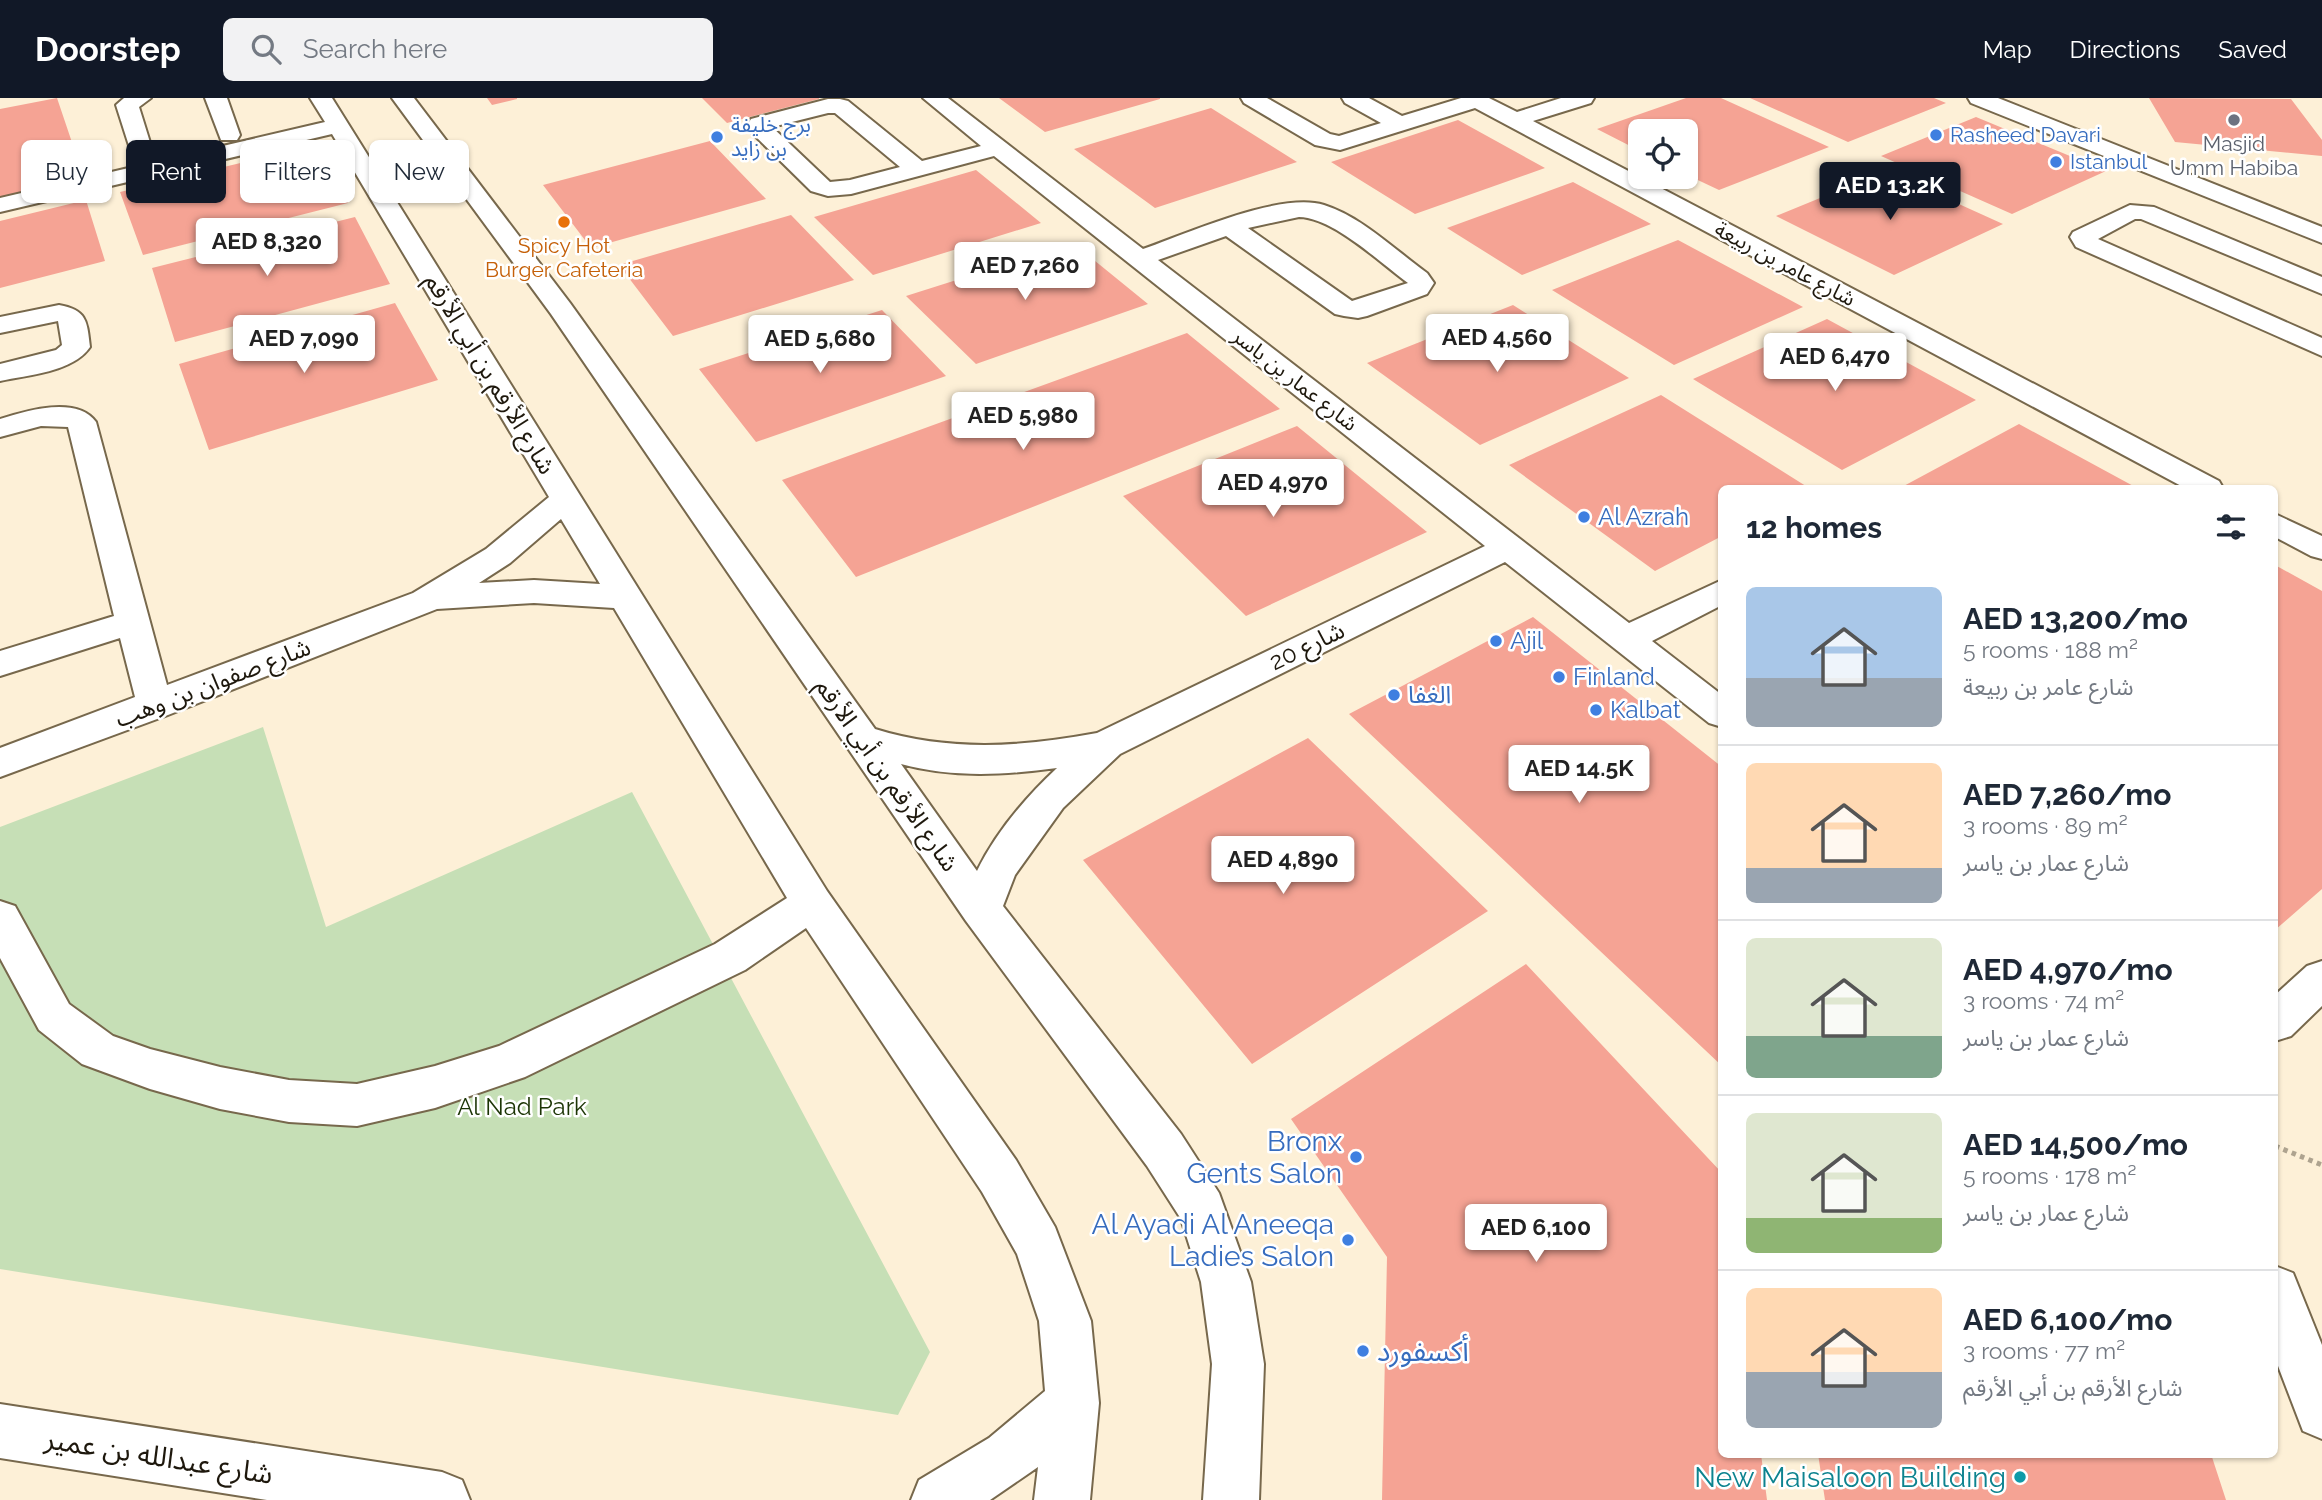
<!DOCTYPE html>
<meta charset="utf-8">
<style>
:root{--surface:#fff;--page:#f2f2f3;--text:#1f2937;--muted:#747a83;--line:#e0e1e3;--accent:#111827}
body{margin:0;font-family:Raleway,"Noto Sans Arabic",sans-serif;background:var(--page);color:var(--text);height:100vh;display:flex;flex-direction:column;font-size:26px;white-space:nowrap}
*{box-sizing:border-box;margin:0}
p{font-size:23px;color:var(--muted)}
.icon{flex:none;width:38px;height:38px;fill:none;stroke:currentColor;stroke-width:2;stroke-linecap:round;stroke-linejoin:round}
.map{position:relative;flex:1;overflow:hidden}
.details{position:absolute;left:1718px;top:387px;width:560px;height:973px;display:flex;flex-direction:column;background:var(--surface);border-radius:10px;box-shadow:0 2px 5px #0004}
.details>*{flex:none}
.top-card{position:absolute;left:21px;top:42px;width:665px;height:63px;display:flex;gap:14px}
.fabs{position:absolute;left:1628px;top:21px;display:grid;gap:14px}
.fabs a{display:grid;place-items:center;width:70px;height:70px;border-radius:10px;background:var(--surface);box-shadow:0 2px 5px #0004;font-size:35px}
.price{position:absolute;translate:-50% -60px;padding:0 16px;border-radius:7px;background:#fff;color:#222;font-size:23px;line-height:46px;filter:drop-shadow(0 2px 4px #0008)}
.price::after{content:'';position:absolute;left:50%;top:42px;width:21px;height:16px;margin-left:-10px;background:inherit;clip-path:polygon(0 0,100% 0,50% 100%)}
.price.current{background:var(--accent);color:#fff}
ul{padding:0;list-style:none}
li{display:flex;align-items:center;gap:21px;height:175px;padding:0 28px}
li+li{border-top:2px solid var(--line)}
li span{display:grid;place-items:center;flex:none;width:196px;height:140px;border-radius:10px;color:#555}
li>.icon{margin-inline-start:auto}
span .icon{width:84px;height:84px;fill:#fffc;stroke-width:1}
li b{font-size:30px}
h2{display:flex;justify-content:space-between;align-items:center;height:84px;padding:0 28px;font-size:30px}
.chip{padding:0 24px;border-radius:10px;background:var(--surface);box-shadow:0 2px 5px #0004;font-size:24px;line-height:63px}
.chip.current{background:var(--accent);color:#fff}
header{display:flex;align-items:center;gap:42px;box-sizing:border-box;height:98px;padding:0 35px;background:var(--accent);color:#fff}
header strong{font-size:33px}
nav{display:flex;gap:38px;margin-inline-start:auto;font-size:24px}
.search{width:490px;height:63px;background:var(--page);display:flex;align-items:center;gap:18px;box-sizing:border-box;padding:0 24px;border-radius:10px;color:var(--muted);font-size:26px}
.map>svg:first-child{display:block}
.green{fill:#c6dfb6}
.building{fill:#f5a394}
.lines{fill:none;stroke-linecap:round;stroke-linejoin:round}
.minor-casing{stroke:#77684c;stroke-width:4}
.path{stroke:#aea38f;stroke-width:5;stroke-dasharray:4.5 4.5;stroke-linecap:butt}
.minor{fill:#fff;fill-rule:evenodd}
.worship-dot{fill:#6b7280;stroke:#fff;stroke-width:2.5}
.shop-dot{fill:#3f7fe0;stroke:#fff;stroke-width:2.5}
.food-dot{fill:#e8710a;stroke:#fff;stroke-width:2.5}
.culture-dot{fill:#0f9aa8;stroke:#fff;stroke-width:2.5}
.labels{text-anchor:middle;stroke-width:5;stroke-linejoin:round;paint-order:stroke}
.far-shop-label{font-size:21px;fill:#366cbe;stroke:#fff;text-anchor:start}
.far-worship-label{font-size:21px;fill:#5b616d;stroke:#fff}
.far-food-label{font-size:21px;fill:#c56008;stroke:#fff}
.far-street-label{font-size:21px;fill:#1e180d;stroke:#fff}
.street-label{font-size:24px;fill:#1e180d;stroke:#fff}
.shop-label{font-size:24px;fill:#366cbe;stroke:#fff;text-anchor:start}
.park-label{font-size:24px;fill:#1c3505;stroke:#fff}
.near-shop-label{font-size:28px;fill:#366cbe;stroke:#fff;text-anchor:end}
.near-street-label{font-size:28px;fill:#1e180d;stroke:#fff}
.near-culture-label{font-size:28px;fill:#0d838f;stroke:#fff;text-anchor:end}
</style>
<header>
<strong>Doorstep</strong>
<div class="search"><svg class="icon" aria-label="search" viewBox="0 0 24 24"><circle cx="10" cy="10" r="6"/><path d="M15 15l6 6"/></svg>Search here</div>
<nav><a>Map</a><a>Directions</a><a>Saved</a></nav>
</header>
<div class="map">
<svg width="2322" height="1402" viewBox="0 0 2322 1402">
<rect width="100%" height="100%" fill="#fdf0d7"/>
<path class="green" d="M263,629L326,829L632,694L930,1254L898,1317L0,1171V729Z"/>
<path class="building" d="M57,0L84,80L0,99V11Z
M487,0H517V1L492,7Z
M702,0H819V1L727,25Z
M999,0H1160V1L1045,34Z
M1686,0H1721L1829,49L1719,92L1685,76V33H1640V53L1597,31Z
M1750,0H1934L1946,5L1848,44Z
M2149,0L2291,1L2322,42V58L2175,44Z
M1211,10L1297,64L1155,110L1074,51Z
M1976,19L2106,73L2012,116L1881,58Z
M1458,22L1545,70L1415,116L1331,64Z
M710,43L766,101L591,150L543,87Z
M315,47L348,105L143,157L120,94Z
M976,72L1041,125L873,177L814,119Z
M1886,73L2003,126L1894,177L1776,118Z
M1573,84L1651,126L1522,177L1447,130Z
M86,102L105,163L0,190V123Z
M791,117L854,182L673,238L619,167Z
M355,119L390,186L175,244L152,170Z
M1678,142L1803,209L1674,267L1552,192Z
M1073,145L1148,206L976,266L906,198Z
M395,205L438,282L209,352L179,266Z
M1513,207L1629,280L1480,347L1367,265Z
M882,212L946,278L756,344L699,271Z
M1827,221L1976,302L1842,372L1693,281Z
M1187,235L1280,311L856,479L782,382Z
M1661,297L1809,390H1722V438L1655,473L1509,367Z
M2019,326L2137,390H1900Z
M1297,328L1427,434L1246,518L1123,398Z
M2275,467L2322,493V791L2275,832Z
M1533,519L1722,669V968L1349,616Z
M1308,640L1488,813L1252,966L1083,762Z
M1526,866L1722,1075V1356H1761L1767,1402H1382L1387,1159L1291,1021Z
M1818,1356H2211L2226,1402H1825Z"/>
<g class="lines">
<g class="minor-casing">
<path id="minor" d="M124,0H151L139,9L153,54L150,59H134L131,54L116,7Z
M205,0H227L240,37L237,42H221Z
M310,0H332L827,793L1016,1062L1055,1129L1091,1223L1099,1305L1090,1402H1034L1038,1369L990,1402H911L919,1382L989,1340L1045,1293L1039,1223L1017,1156L982,1094L806,830L745,872L525,979L435,1010L357,1028L289,1024L220,1011L150,991L82,966L39,932L0,860V803L15,808L69,906L113,938L150,951L220,969L289,982L357,986L435,968L499,948L715,846L787,800L614,510L534,505L437,511L168,617L0,679V650L135,599L120,540L0,578V553L114,518L68,329L41,328L0,339V321C25,313 77,297 96,324L167,587L413,495L486,451L549,399L332,36L0,114V100L325,24ZM561,421L600,486L534,482L479,485L510,465Z
M392,0H414L570,205L875,631C949,654 1022,649 1097,635L1485,448L994,58L851,96L828,98L811,93L752,35L748,26L751,21L828,1H840L848,3L922,63L981,48L923,0H948L1143,151C1186,136 1281,93 1324,107C1362,119 1395,152 1427,175L1434,185L1427,196L1367,218L1358,220L1344,218L1335,216L1226,138L1158,162L1629,525L1722,482V507L1652,543L1722,597V629L1709,625L1505,464L1120,656L1063,710L1015,777L1003,808L1181,1036L1219,1095L1251,1184L1264,1266L1259,1402H1203L1212,1266L1201,1184L1181,1121L1147,1068L966,823L551,216ZM828,15H835L900,69L850,82L830,84L772,29ZM1299,119C1334,120 1379,164 1408,185L1352,203L1248,130ZM901,666C952,680 1005,677 1057,670C1026,699 996,734 977,773Z
M1241,0H1267L1330,36L1339,38L1381,25L1345,5L1342,0H1369L1402,18L1461,0H1489L1517,14L1561,0H1594L1591,5L1533,23L2219,383L2223,390H2185L1475,10L1340,52L1315,47L1244,5Z
M1968,0H1998L2322,129V145L1971,5Z
M2130,107L2154,109L2322,179V196L2141,121H2135L2098,141L2322,240V258L2076,149L2070,139L2073,134Z
M59,207C87,212 87,223 90,249C73,274 28,277 0,283V266L56,252L62,247L58,223L0,235V219Z
M2275,416L2322,438V461L2311,458L2275,439Z
M2322,863V908L2291,938L2275,943V897L2307,868Z
M2275,1168L2293,1175L2322,1247V1341L2303,1333L2275,1260Z
M0,1306L442,1374L462,1382L470,1402H267L0,1360Z"/>
</g>
<path class="path" d="M2275,1048L2322,1067"/>
<use href="#minor" class="minor"/>
</g>
<circle class="worship-dot" cx="2234" cy="22" r="7"/>
<g class="shop-dot">
<circle cx="1936" cy="37" r="7"/>
<circle cx="717" cy="39" r="7"/>
<circle cx="2056" cy="64" r="7"/>
<circle cx="1584" cy="419" r="7"/>
<circle cx="1496" cy="543" r="7"/>
<circle cx="1559" cy="579" r="7"/>
<circle cx="1394" cy="597" r="7"/>
<circle cx="1596" cy="612" r="7"/>
<circle cx="1356" cy="1059" r="7"/>
<circle cx="1348" cy="1142" r="7"/>
<circle cx="1363" cy="1253" r="7"/>
</g>
<circle class="food-dot" cx="564" cy="124" r="7"/>
<circle class="culture-dot" cx="2020" cy="1379" r="7"/>
<g class="labels">
<g class="far-shop-label">
<text x="731" y="34">برج خليفة<tspan x="731" dy="24">بن زايد</tspan></text>
<text x="1950" y="44">Rasheed Davari</text>
<text x="2070" y="71">Istanbul</text>
</g>
<g class="far-worship-label">
<text x="2234" y="53">Masjid<tspan x="2234" dy="24">Umm Habiba</tspan></text>
</g>
<g class="far-food-label">
<text x="564" y="155">Spicy Hot<tspan x="564" dy="24">Burger Cafeteria</tspan></text>
</g>
<g class="far-street-label">
<text transform="translate(1785 166) rotate(28)" y="7">شارع عامر بن ربيعة</text>
<text transform="translate(1295 282) rotate(38)" y="7">شارع عمار بن ياسر</text>
</g>
<g class="street-label">
<text transform="translate(490 276) rotate(59)" y="8">شارع الأرقم بن أبي الأرقم</text>
<text transform="translate(1307 548) rotate(-26)" y="8">شارع 20</text>
<text transform="translate(213 585) rotate(-21)" y="8">شارع صفوان بن وهب</text>
<text transform="translate(887 677) rotate(55)" y="8">شارع الأرقم بن أبي الأرقم</text>
</g>
<g class="shop-label">
<text x="1598" y="427">Al Azrah</text>
<text x="1510" y="551">Ajil</text>
<text x="1573" y="587">Finland</text>
<text x="1408" y="605">الغفا</text>
<text x="1610" y="620">Kalbat</text>
</g>
<g class="park-label">
<text x="522" y="1017">Al Nad Park</text>
</g>
<g class="near-shop-label">
<text x="1342" y="1053">Bronx<tspan x="1342" dy="32">Gents Salon</tspan></text>
<text x="1334" y="1136">Al Ayadi Al Aneeqa<tspan x="1334" dy="32">Ladies Salon</tspan></text>
<text x="1377" y="1263" text-anchor="start">أكسفورد</text>
</g>
<g class="near-street-label">
<text transform="translate(159 1358) rotate(9)" y="10">شارع عبدالله بن عمير</text>
</g>
<g class="near-culture-label">
<text x="2006" y="1389">New Maisaloon Building</text>
</g>
</g>
</svg>
<div class="fabs">
<a><svg class="icon" aria-label="locate" viewBox="0 0 24 24"><circle cx="12" cy="12" r="6"/><path d="M12 2v4M12 18v4M2 12h4M18 12h4"/></svg></a>
</div>
<b class="price current" style="left:1890px;top:124px">AED 13.2K</b>
<b class="price" style="left:267px;top:180px">AED 8,320</b>
<b class="price" style="left:1025px;top:204px">AED 7,260</b>
<b class="price" style="left:1497px;top:276px">AED 4,560</b>
<b class="price" style="left:304px;top:277px">AED 7,090</b>
<b class="price" style="left:820px;top:277px">AED 5,680</b>
<b class="price" style="left:1835px;top:295px">AED 6,470</b>
<b class="price" style="left:1023px;top:354px">AED 5,980</b>
<b class="price" style="left:1273px;top:421px">AED 4,970</b>
<b class="price" style="left:1579px;top:707px">AED 14.5K</b>
<b class="price" style="left:1283px;top:798px">AED 4,890</b>
<b class="price" style="left:1536px;top:1166px">AED 6,100</b>
<div class="top-card">
<a class="chip">Buy</a>
<a class="chip current">Rent</a>
<a class="chip">Filters</a>
<a class="chip">New</a>
</div>
<section class="details">
<h2>12 homes<svg class="icon" aria-label="filters" viewBox="0 0 24 24"><path d="M4 7h16M4 17h16"/><circle cx="9" cy="7" r="2"/><circle cx="15" cy="17" r="2"/></svg></h2>
<ul>
<li><span style="background:linear-gradient(#a9c7e8 65%,#9aa5b1 0)"><svg class="icon" aria-label="home" viewBox="0 0 24 24"><path d="M3 11l9-7 9 7M6 9v11h12V9"/></svg></span><div><b>AED 13,200/mo</b><p>5 rooms · 188 m²</p><p>شارع عامر بن ربيعة</p></div></li>
<li><span style="background:linear-gradient(#ffd9b3 75%,#9aa5b1 0)"><svg class="icon" aria-label="home" viewBox="0 0 24 24"><path d="M3 11l9-7 9 7M6 9v11h12V9"/></svg></span><div><b>AED 7,260/mo</b><p>3 rooms · 89 m²</p><p>شارع عمار بن ياسر</p></div></li>
<li><span style="background:linear-gradient(#dfe7d0 70%,#7fa58c 0)"><svg class="icon" aria-label="home" viewBox="0 0 24 24"><path d="M3 11l9-7 9 7M6 9v11h12V9"/></svg></span><div><b>AED 4,970/mo</b><p>3 rooms · 74 m²</p><p>شارع عمار بن ياسر</p></div></li>
<li><span style="background:linear-gradient(#dfe7d0 75%,#8fb573 0)"><svg class="icon" aria-label="home" viewBox="0 0 24 24"><path d="M3 11l9-7 9 7M6 9v11h12V9"/></svg></span><div><b>AED 14,500/mo</b><p>5 rooms · 178 m²</p><p>شارع عمار بن ياسر</p></div></li>
<li><span style="background:linear-gradient(#ffd9b3 60%,#9aa5b1 0)"><svg class="icon" aria-label="home" viewBox="0 0 24 24"><path d="M3 11l9-7 9 7M6 9v11h12V9"/></svg></span><div><b>AED 6,100/mo</b><p>3 rooms · 77 m²</p><p>شارع الأرقم بن أبي الأرقم</p></div></li>
</ul>
</section>
</div>
